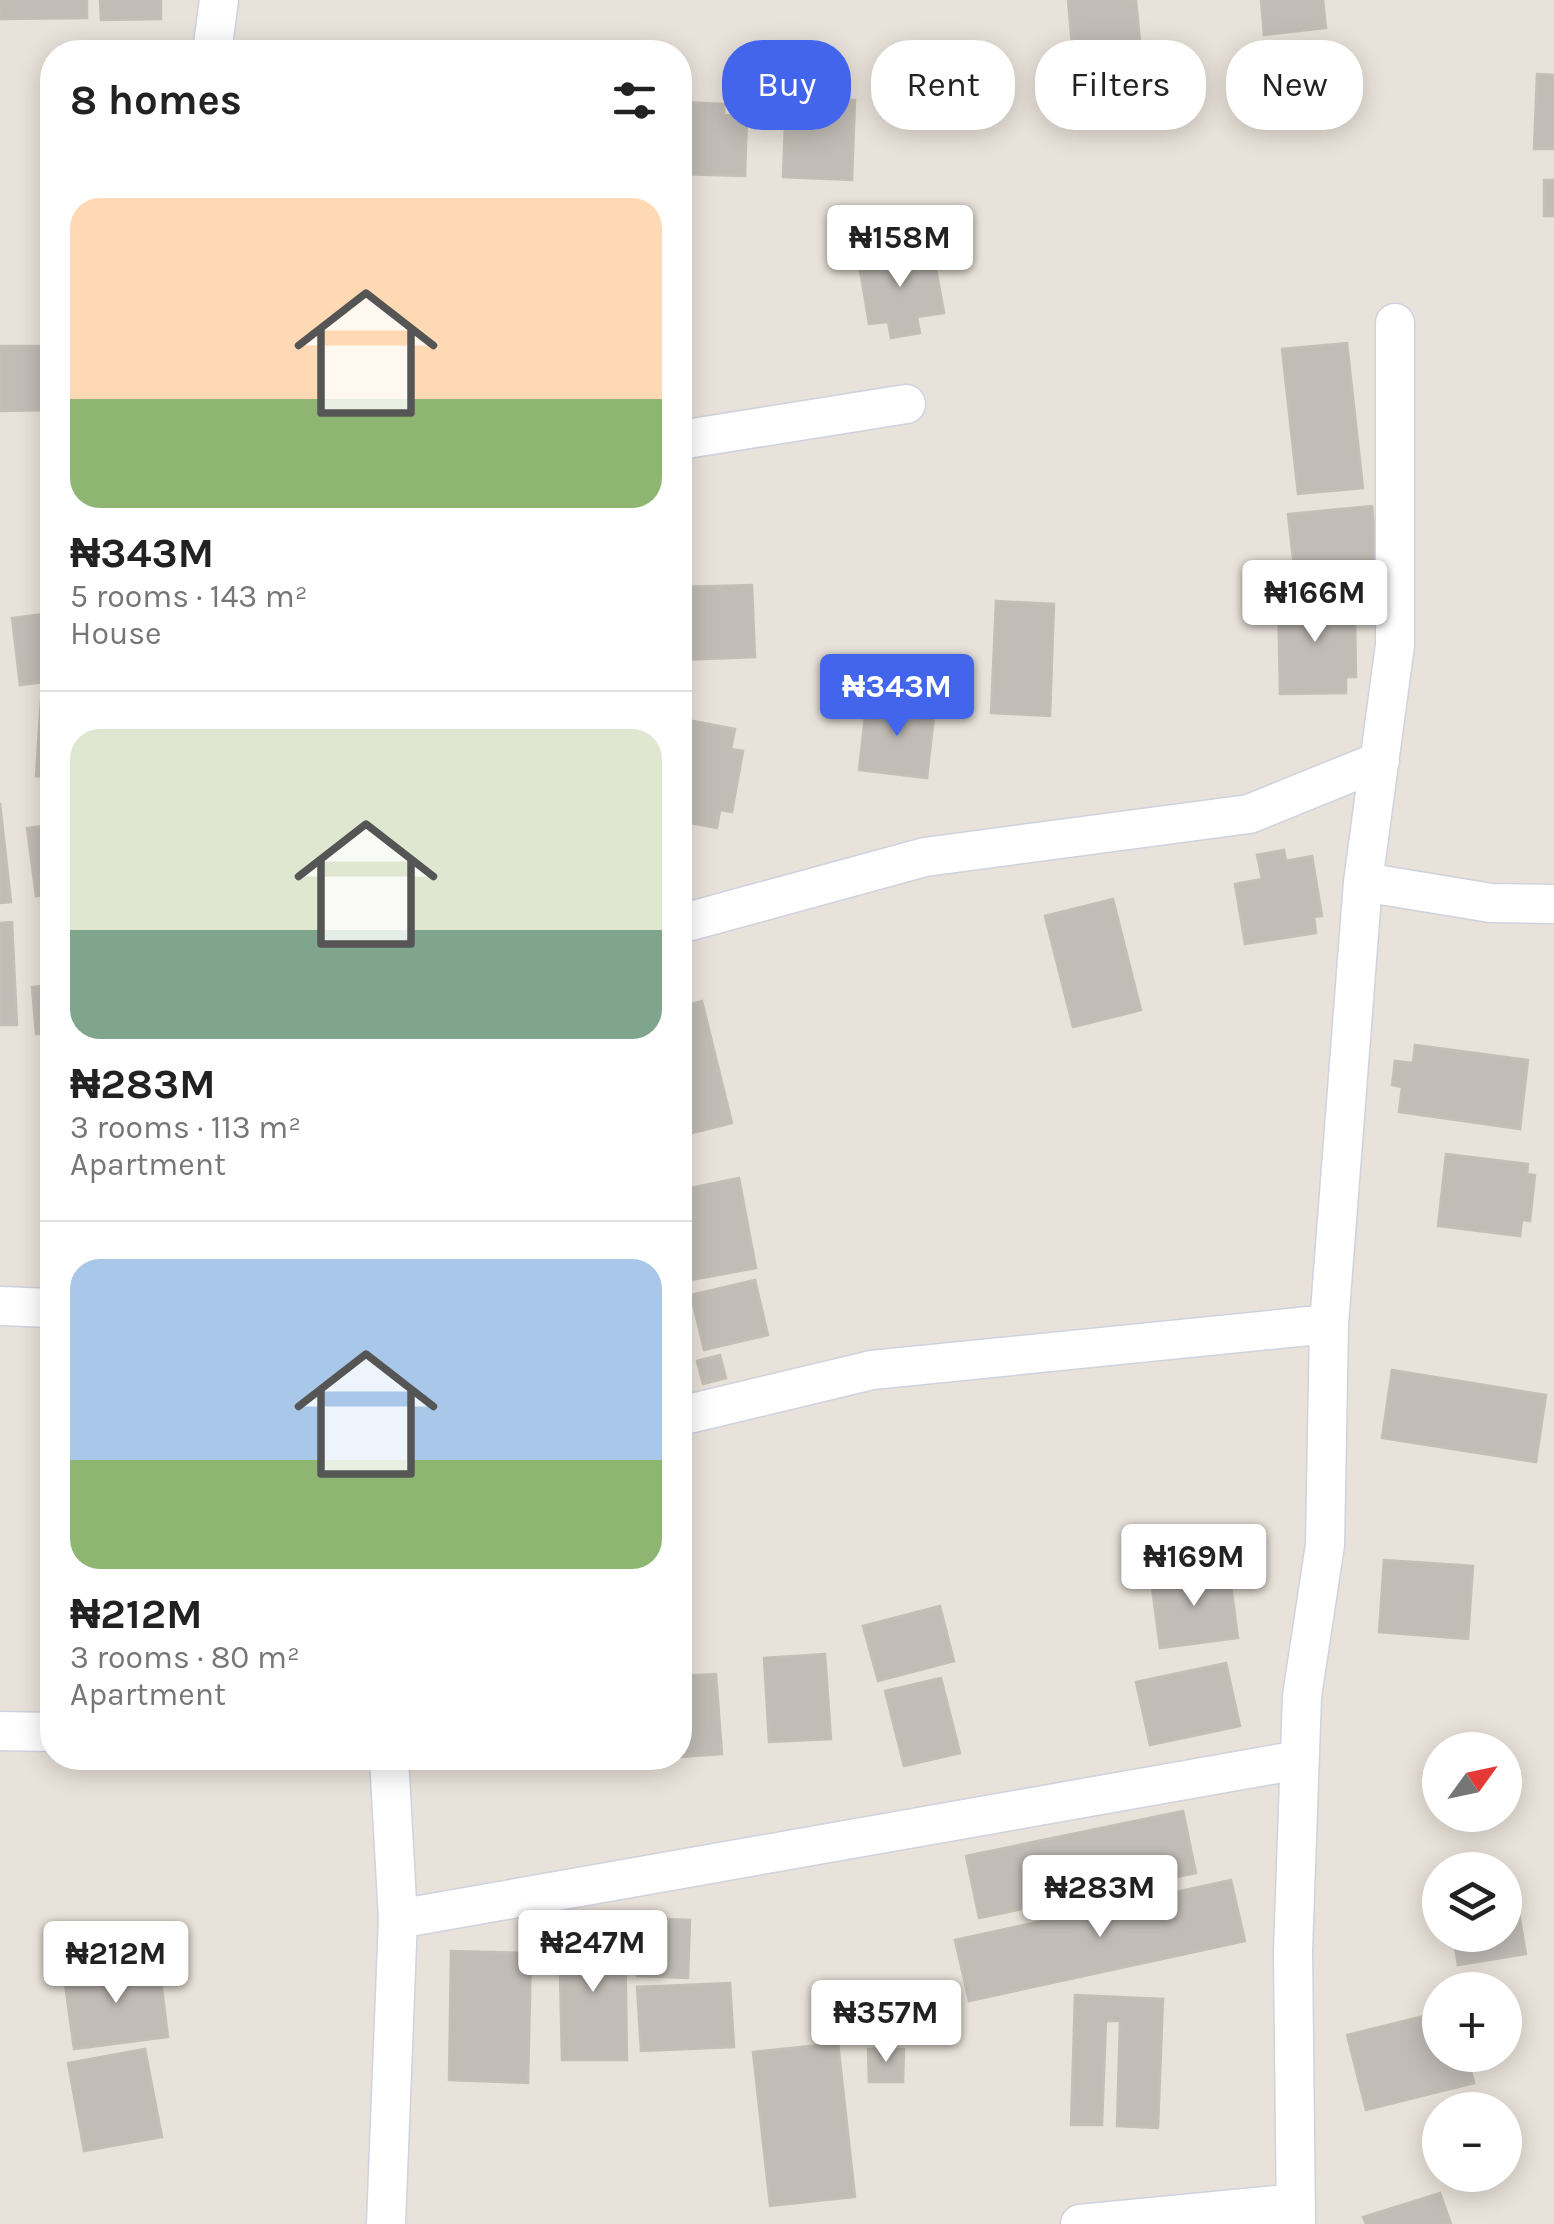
<!DOCTYPE html>
<meta charset="utf-8">
<style>
:root{--surface:#fff;--page:#f2f2f2;--text:#222;--muted:#767676;--line:#e0e0e0;--accent:#4365ec}
body{margin:0;font-family:Karla,sans-serif;background:var(--page);color:var(--text);height:100vh;display:flex;flex-direction:column;font-size:38px;white-space:nowrap}
*{box-sizing:border-box;margin:0}
p{font-size:32px;color:var(--muted)}
.icon{flex:none;width:55px;height:55px;fill:none;stroke:currentColor;stroke-width:2;stroke-linecap:round;stroke-linejoin:round}
.map{position:relative;flex:1;overflow:hidden}
.sheet{position:absolute;left:40px;top:40px;width:652px;height:1730px;display:flex;flex-direction:column;background:var(--surface);border-radius:40px;box-shadow:0 5px 25px #0003}
.sheet>*{flex:none}
.hud{position:absolute;left:722px;top:40px;width:680px;height:90px;display:flex;gap:20px}
.needle{width:65px;rotate:57deg}
.buttons{position:absolute;left:1422px;top:1732px;display:grid;gap:20px}
.buttons a{display:grid;place-items:center;width:100px;height:100px;border-radius:50%;background:var(--surface);box-shadow:0 5px 25px #0003;font-size:50px}
.price{position:absolute;translate:-50% -85px;padding:0 22px;border-radius:10px;background:#fff;color:#222;font-size:32px;line-height:65px;filter:drop-shadow(0 2px 5px #0008)}
.price::after{content:'';position:absolute;left:50%;top:60px;width:30px;height:22px;margin-left:-15px;background:inherit;clip-path:polygon(0 0,100% 0,50% 100%)}
.price.on{background:var(--accent);color:#fff}
ul{padding:0;list-style:none}
li{display:grid;align-content:center;gap:20px;height:530px;padding:0 30px}
li+li{border-top:2px solid var(--line)}
li span{display:grid;place-items:center;height:310px;border-radius:30px;color:#555}
li>.icon{margin-inline-start:auto}
span .icon{width:180px;height:180px;fill:#fffc;stroke-width:1}
li b{font-size:42px}
h2{display:flex;justify-content:space-between;align-items:center;height:120px;padding:0 30px;font-size:42px}
.tag{padding:0 35px;border-radius:40px;background:var(--surface);box-shadow:0 5px 25px #0003;font-size:35px;line-height:90px}
.tag.on{background:var(--accent);color:#fff}
.map>svg:first-child{display:block}
.building{fill:#c1bcb6;stroke:#c4beb4;stroke-width:2.5}
.lines{fill:none;stroke-linecap:round;stroke-linejoin:round}
.street-casing{stroke:#cfd2df;stroke-width:41}
.street{stroke:#fff;stroke-width:38}
</style>
<div class="map">
<svg width="1554" height="2224" viewBox="0 0 1554 2224">
<rect width="100%" height="100%" fill="#e9e2da"/>
<path class="building" d="M0,0H87V18L0,19Z
M100,0H161V19L101,20Z
M1068,0H1136L1143,73L1075,79Z
M1261,0H1323L1326,28L1264,35Z
M1537,74L1554,75V149H1534Z
M786,97L855,100L852,180L783,177Z
M680,102L724,104V115L747,116L745,176L680,174Z
M1544,180H1554V216H1544Z
M890,244L893,259L933,251L944,313L917,317L920,333L891,338L888,322L869,324L859,264L871,261L869,247Z
M1347,343L1363,488L1298,494L1282,349Z
M0,346H52V410L0,411Z
M1372,506L1380,575L1296,585L1288,514Z
M752,585L755,657L680,660V587Z
M1344,596L1345,618H1355L1356,677H1346V693L1280,694L1278,597Z
M996,601L1054,604L1050,716L991,713Z
M52,613V681L20,685L12,618Z
M867,699L935,707L927,778L859,770Z
M41,700L52,701V777L36,776Z
M688,720L735,729L731,749L743,751L732,812L720,810L717,828L680,821V765Z
M0,803L11,902L0,903Z
M52,825V894L36,896L27,828Z
M1284,850L1286,861L1312,856L1322,916L1314,917L1316,933L1245,944L1235,884L1262,879L1257,855Z
M1113,899L1141,1010L1073,1027L1045,916Z
M12,922L17,1025H0V923Z
M52,985V1033L36,1034L32,987Z
M702,1001L732,1123L680,1136V1007Z
M1415,1045L1528,1060L1520,1129L1399,1112L1402,1087L1392,1085L1395,1061L1413,1063Z
M1446,1154L1528,1164L1527,1174L1535,1175L1530,1221L1522,1220L1520,1236L1438,1226Z
M739,1178L756,1268L691,1280L680,1220V1190Z
M755,1280L768,1335L704,1350L691,1295Z
M720,1355L726,1378L703,1384L697,1361Z
M1392,1370L1546,1395L1536,1462L1382,1438Z
M1384,1560L1473,1566L1468,1639L1379,1632Z
M1229,1570L1238,1638L1160,1648L1151,1580Z
M940,1606L954,1661L878,1681L863,1626Z
M825,1654L831,1739L769,1742L764,1658Z
M1226,1663L1240,1726L1150,1745L1136,1682Z
M716,1674L722,1754L680,1757V1676Z
M941,1678L960,1753L904,1766L885,1691Z
M1183,1811L1196,1873L979,1918L966,1856Z
M1513,1879L1526,1954L1458,1965L1453,1935H1505V1880Z
M1231,1880L1245,1941L969,2001L955,1940Z
M638,1918L690,1920L688,1978L637,1976Z
M625,1929L627,2060H562L559,1930Z
M451,1951L531,1953L528,2083L449,2080Z
M159,1964L168,2037L74,2049L64,1976Z
M730,1983L734,2047L641,2051L637,1987Z
M1075,1995L1163,1999L1158,2128L1117,2126L1120,2021H1106L1102,2125H1071Z
M1440,2012V2055H1467L1474,2083L1366,2110L1347,2035Z
M838,2043L855,2197L770,2206L753,2052Z
M145,2049L162,2137L84,2151L68,2063Z
M868,2049H904L903,2082H869Z
M1440,2193L1451,2224H1366L1363,2217Z"/>
<g class="lines">
<g class="street-casing">
<path id="street" d="M212,52L219,0
M680,440L906,404
M1363,882L1395,645V323
M680,924L925,857L1249,814L1380,761
M0,1306L52,1308
M680,1416L872,1370L1329,1324
M0,1731L52,1732
M398,1919L1299,1760
M386,2224L398,1919L389,1758
M1080,2224L1296,2203
M1296,2224L1293,1951L1302,1696L1325,1545L1329,1324L1363,882L1491,903L1554,904"/>
</g>
<use href="#street" class="street"/>
</g>
</svg>
<div class="buttons">
<a><svg class="needle" viewBox="-14 -14 28 28"><path d="M0-13l5 13h-10z" fill="#e53935"/><path d="M0 13l5-13h-10z" fill="#767676"/></svg></a>
<a><svg class="icon" aria-label="layers" viewBox="0 0 24 24"><path d="M12 4l9 5-9 5-9-5zM3 14l9 5 9-5"/></svg></a>
<a>+</a>
<a>−</a>
</div>
<b class="price" style="left:900px;top:290px">₦158M</b>
<b class="price" style="left:1315px;top:645px">₦166M</b>
<b class="price on" style="left:897px;top:739px">₦343M</b>
<b class="price" style="left:1194px;top:1609px">₦169M</b>
<b class="price" style="left:1100px;top:1940px">₦283M</b>
<b class="price" style="left:593px;top:1995px">₦247M</b>
<b class="price" style="left:116px;top:2006px">₦212M</b>
<b class="price" style="left:886px;top:2065px">₦357M</b>
<div class="hud">
<a class="tag on">Buy</a>
<a class="tag">Rent</a>
<a class="tag">Filters</a>
<a class="tag">New</a>
</div>
<section class="sheet">
<h2>8 homes<svg class="icon" aria-label="filters" viewBox="0 0 24 24"><path d="M4 7h16M4 17h16"/><circle cx="9" cy="7" r="2"/><circle cx="15" cy="17" r="2"/></svg></h2>
<ul>
<li><span style="background:linear-gradient(#ffd9b3 65%,#8fb573 0)"><svg class="icon" aria-label="home" viewBox="0 0 24 24"><path d="M3 11l9-7 9 7M6 9v11h12V9"/></svg></span><div><b>₦343M</b><p>5 rooms · 143 m²</p><p>House</p></div></li>
<li><span style="background:linear-gradient(#dfe7d0 65%,#7fa58c 0)"><svg class="icon" aria-label="home" viewBox="0 0 24 24"><path d="M3 11l9-7 9 7M6 9v11h12V9"/></svg></span><div><b>₦283M</b><p>3 rooms · 113 m²</p><p>Apartment</p></div></li>
<li><span style="background:linear-gradient(#a9c7e8 65%,#8fb573 0)"><svg class="icon" aria-label="home" viewBox="0 0 24 24"><path d="M3 11l9-7 9 7M6 9v11h12V9"/></svg></span><div><b>₦212M</b><p>3 rooms · 80 m²</p><p>Apartment</p></div></li>
</ul>
</section>
</div>
